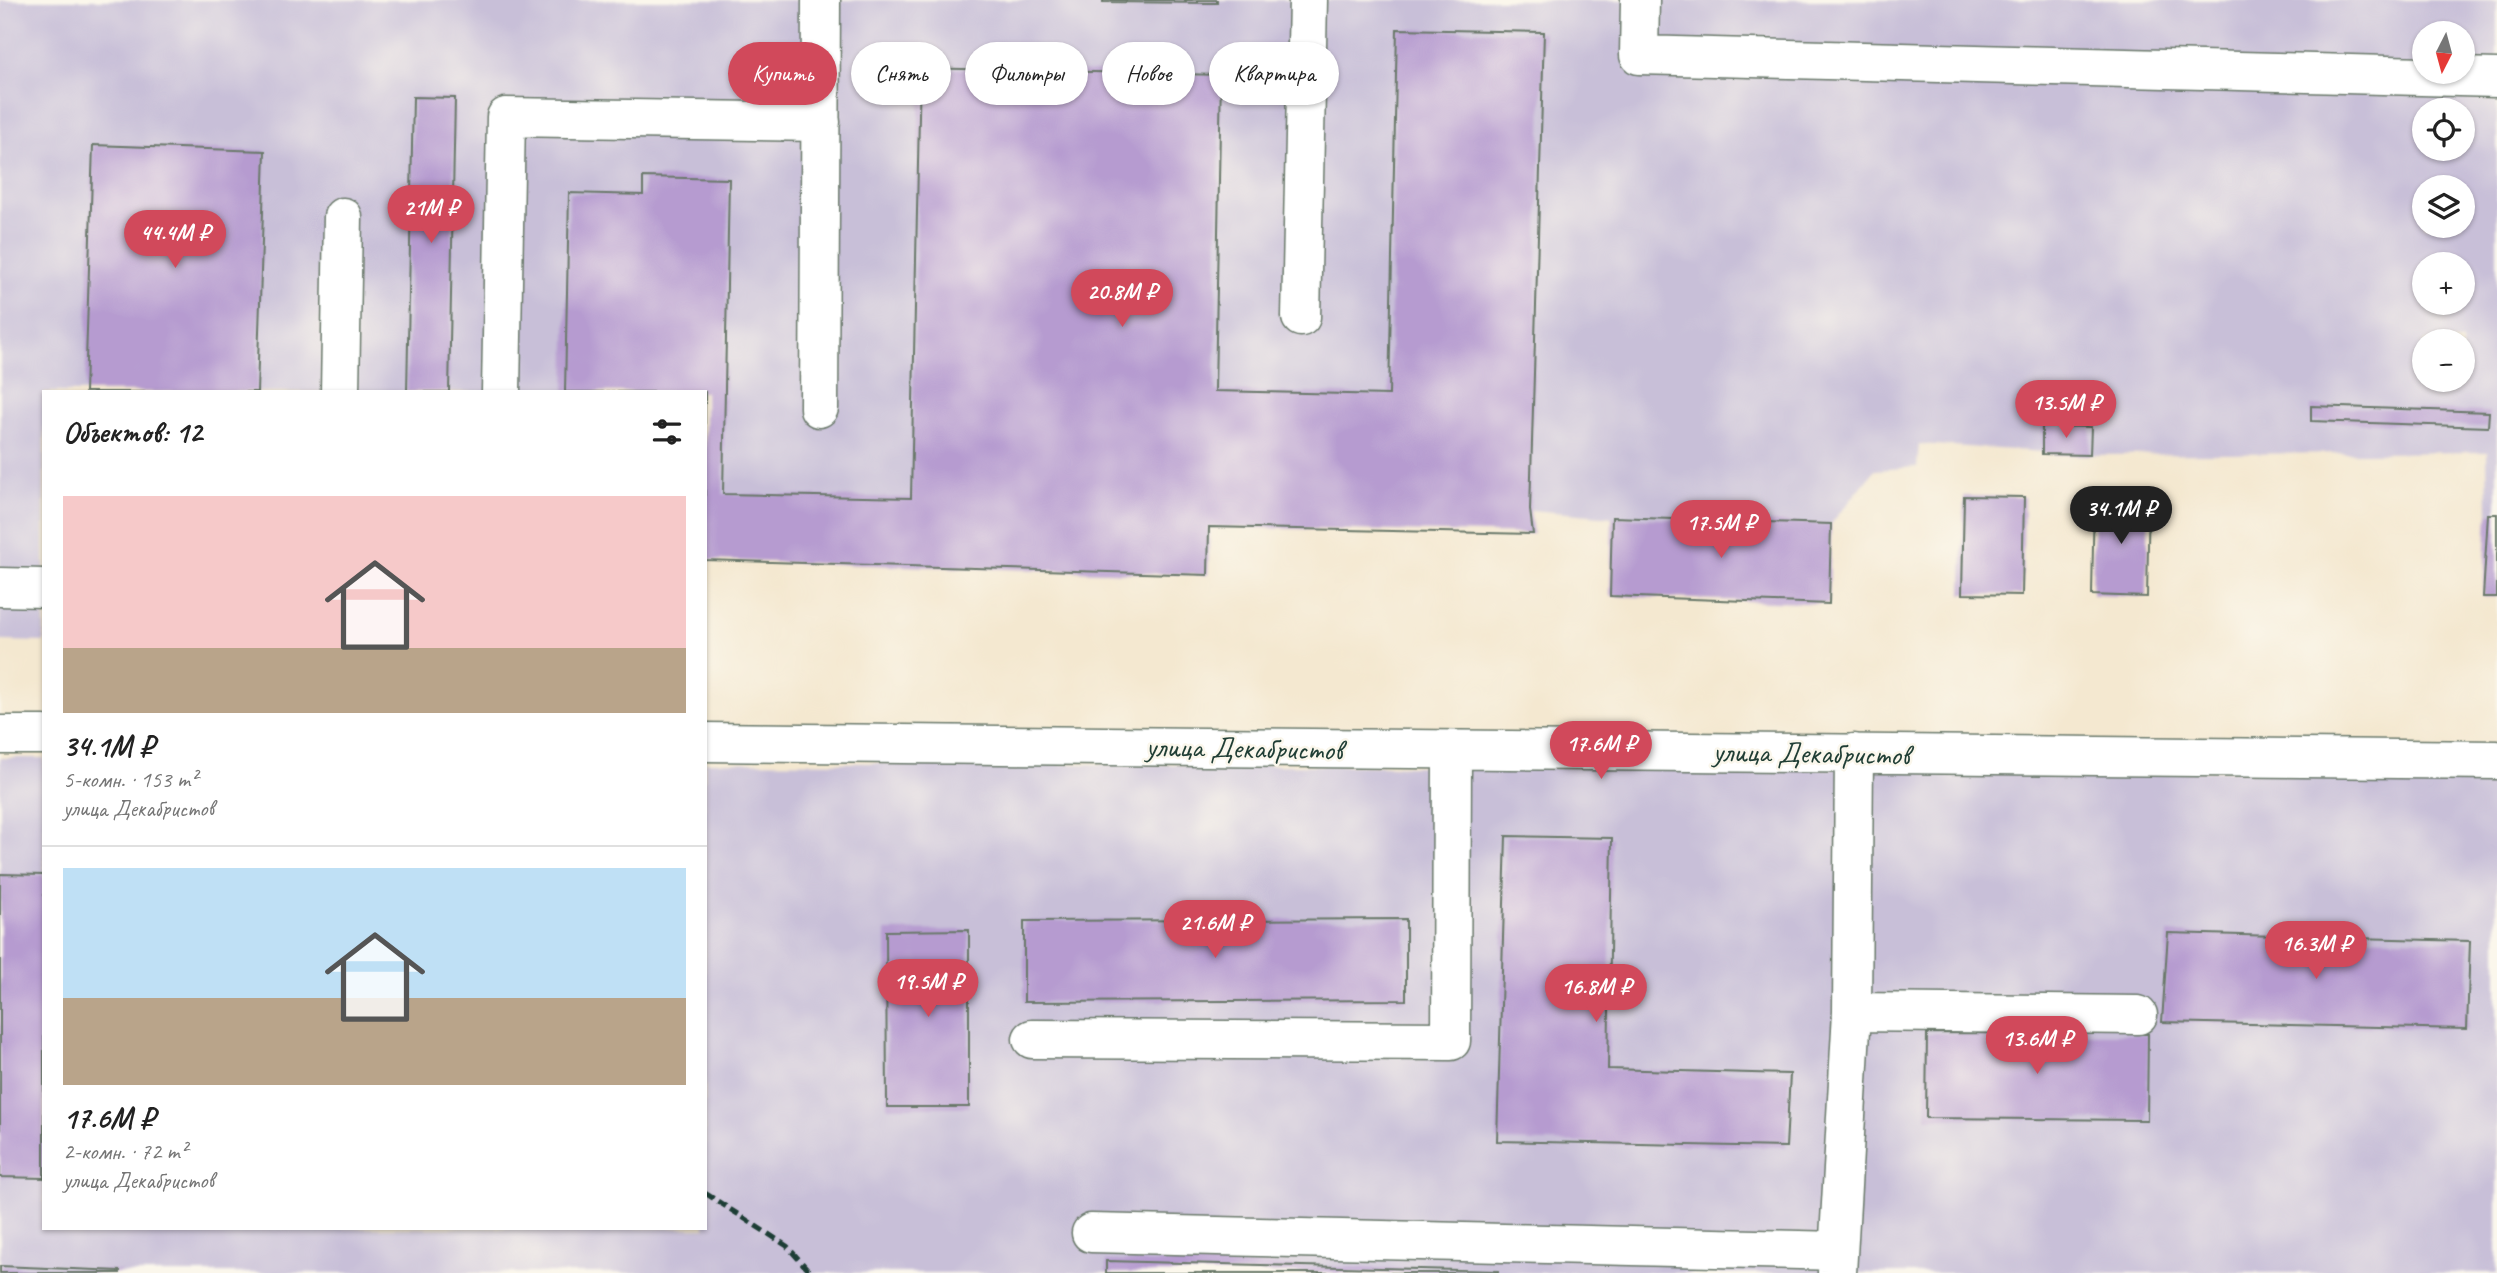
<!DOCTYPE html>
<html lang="ru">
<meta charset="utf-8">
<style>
:root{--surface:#fff;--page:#f6f6f6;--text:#222;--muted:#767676;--line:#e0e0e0;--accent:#d1495b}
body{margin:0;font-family:Caveat,sans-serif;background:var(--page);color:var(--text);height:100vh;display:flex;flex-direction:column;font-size:26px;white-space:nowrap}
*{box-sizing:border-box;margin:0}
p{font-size:23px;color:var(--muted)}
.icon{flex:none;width:38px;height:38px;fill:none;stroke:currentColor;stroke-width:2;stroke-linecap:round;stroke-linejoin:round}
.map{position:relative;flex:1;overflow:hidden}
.details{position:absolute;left:42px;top:390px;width:665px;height:840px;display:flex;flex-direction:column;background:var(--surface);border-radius:0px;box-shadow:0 2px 5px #0004}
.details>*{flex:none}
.hud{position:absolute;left:728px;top:42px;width:665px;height:63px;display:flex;gap:14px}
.needle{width:46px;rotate:186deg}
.controls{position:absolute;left:2412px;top:21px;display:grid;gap:14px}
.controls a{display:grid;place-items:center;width:63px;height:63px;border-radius:50%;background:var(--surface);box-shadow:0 2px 5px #0004;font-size:35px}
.price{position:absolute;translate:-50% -60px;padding:0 16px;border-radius:24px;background:var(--accent);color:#fff;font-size:23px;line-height:46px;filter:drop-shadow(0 2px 4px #0008)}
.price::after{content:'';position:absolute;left:50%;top:42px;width:21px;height:16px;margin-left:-10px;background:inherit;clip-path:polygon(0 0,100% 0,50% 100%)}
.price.selected{background:#222;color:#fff}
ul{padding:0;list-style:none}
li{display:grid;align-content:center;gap:14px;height:371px;padding:0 21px}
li+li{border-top:2px solid var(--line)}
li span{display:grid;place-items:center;height:217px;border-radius:0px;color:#555}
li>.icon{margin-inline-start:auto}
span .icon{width:126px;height:126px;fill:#fffc;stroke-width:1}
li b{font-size:30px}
h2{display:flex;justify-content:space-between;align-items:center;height:84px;padding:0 21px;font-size:30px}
.tag{padding:0 24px;border-radius:32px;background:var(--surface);box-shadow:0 2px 5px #0004;font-size:24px;line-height:63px}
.tag.selected{background:var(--accent);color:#fff}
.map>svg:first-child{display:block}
.industrial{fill:#c8bfd8;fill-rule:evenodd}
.building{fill:#b69bd0}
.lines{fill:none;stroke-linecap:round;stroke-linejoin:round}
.minor-casing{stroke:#6a796b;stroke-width:41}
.minor{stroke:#fff;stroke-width:38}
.rail{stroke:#1f3d34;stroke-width:5;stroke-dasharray:10 5;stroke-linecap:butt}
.labels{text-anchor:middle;stroke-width:5;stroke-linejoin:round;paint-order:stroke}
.street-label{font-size:30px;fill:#1f3d34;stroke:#fbf7ec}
</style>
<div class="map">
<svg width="2497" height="1273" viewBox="0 0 2497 1273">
<rect width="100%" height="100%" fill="#fbf7ec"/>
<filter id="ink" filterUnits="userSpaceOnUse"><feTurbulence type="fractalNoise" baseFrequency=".0143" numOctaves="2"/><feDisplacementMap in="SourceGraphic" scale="14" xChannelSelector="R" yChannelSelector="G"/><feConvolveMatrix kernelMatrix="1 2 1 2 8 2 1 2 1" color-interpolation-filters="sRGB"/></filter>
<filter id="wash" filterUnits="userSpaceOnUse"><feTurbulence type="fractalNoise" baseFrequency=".00686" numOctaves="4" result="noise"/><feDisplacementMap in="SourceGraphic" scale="28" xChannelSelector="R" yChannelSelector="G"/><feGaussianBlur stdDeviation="1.57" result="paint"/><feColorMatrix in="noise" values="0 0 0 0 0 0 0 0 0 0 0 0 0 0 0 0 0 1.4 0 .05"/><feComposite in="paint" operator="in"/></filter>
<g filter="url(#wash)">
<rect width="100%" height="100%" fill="#f4e8d0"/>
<path class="industrial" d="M0,0H2497V514H2488L2487,452L2090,455L1919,444L1917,467L1875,470L1831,524L1612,517L1531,510L1210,527L1208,575L709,560L705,615V392H44V642L0,641ZM2424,33H2462V72H2424ZM2424,110H2462V149H2424ZM2424,187H2462V226H2424ZM2424,264H2462V303H2424ZM2424,341H2462V380H2424Z
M0,758H44V1228H705V762L2497,772V1273H0Z"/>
<g id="blocks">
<path class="building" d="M1103,0H1217V3L1103,2Z
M1397,29L1544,32L1530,510L1533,534L1209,527L1208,575L705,560V392H565L569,193L643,195V177L729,179L723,494L911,498L920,68L1221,75L1215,391L1389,395Z
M413,97L455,98L449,392H407Z
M93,145L265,151L257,392H85Z
M2311,406L2489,412L2488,427L2311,421Z
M2042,426L2091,427L2090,455L2042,454Z
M2094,495L2149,496L2147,597L2092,595Z
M1964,496L2024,497L2022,595L1962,594Z
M2488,514H2497V597H2483Z
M1612,517L1831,524L1829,604L1610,596Z
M1506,836L1612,838L1608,1069L1790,1074L1786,1147L1497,1141Z
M0,874L44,875V1178L0,1177Z
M1406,919V1000L1024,1002V921Z
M969,930V1107H887L886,931Z
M2168,933L2470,941L2467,1029L2162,1022Z
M1927,1033L2148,1034L2147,1120L1926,1118Z
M1106,1261L1498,1271V1273H1106Z
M0,1266L120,1271V1273H0Z"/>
</g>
</g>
<g filter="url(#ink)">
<use href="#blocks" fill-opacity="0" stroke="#6a796b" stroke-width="2"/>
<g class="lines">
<g class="minor-casing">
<path id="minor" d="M1640,0L1639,55L2497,78
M1301,317L1308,0
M340,392L343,217
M501,392L506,117L821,122
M819,408L821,0
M0,587L44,588
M0,735H44
M705,742L2497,760
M1852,1012L2138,1015
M1032,1039L1451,1041L1452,750
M1091,1233L1838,1251
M1837,1273L1852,1012L1854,753"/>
</g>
<use href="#minor" class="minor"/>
<path class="rail" d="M705,1193L787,1246L811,1273"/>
</g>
</g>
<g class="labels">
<g class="street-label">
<text transform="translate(1244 748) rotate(1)" y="10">улица Декабристов</text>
<text transform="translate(1811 753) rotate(1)" y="10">улица Декабристов</text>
</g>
</g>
</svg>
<div class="controls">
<a><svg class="needle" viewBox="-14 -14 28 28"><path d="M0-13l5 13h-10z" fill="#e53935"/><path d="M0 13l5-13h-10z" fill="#767676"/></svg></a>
<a><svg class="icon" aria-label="locate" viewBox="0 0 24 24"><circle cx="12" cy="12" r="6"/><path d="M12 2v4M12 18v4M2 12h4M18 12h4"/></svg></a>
<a><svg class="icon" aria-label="layers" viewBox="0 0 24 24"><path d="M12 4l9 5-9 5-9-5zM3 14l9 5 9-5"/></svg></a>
<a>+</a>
<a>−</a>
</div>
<b class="price" style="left:431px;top:245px">21M ₽</b>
<b class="price" style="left:175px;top:270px">44.4M ₽</b>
<b class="price" style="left:1122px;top:329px">20.8M ₽</b>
<b class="price" style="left:2066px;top:440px">13.5M ₽</b>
<b class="price selected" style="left:2121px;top:546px">34.1M ₽</b>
<b class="price" style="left:1721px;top:560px">17.5M ₽</b>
<b class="price" style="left:1601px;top:781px">17.6M ₽</b>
<b class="price" style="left:1215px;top:960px">21.6M ₽</b>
<b class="price" style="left:2316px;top:981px">16.3M ₽</b>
<b class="price" style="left:928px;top:1019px">19.5M ₽</b>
<b class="price" style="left:1596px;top:1024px">16.8M ₽</b>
<b class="price" style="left:2037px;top:1076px">13.6M ₽</b>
<div class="hud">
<a class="tag selected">Купить</a>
<a class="tag">Снять</a>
<a class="tag">Фильтры</a>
<a class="tag">Новое</a>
<a class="tag">Квартира</a>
</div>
<section class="details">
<h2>Объектов: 12<svg class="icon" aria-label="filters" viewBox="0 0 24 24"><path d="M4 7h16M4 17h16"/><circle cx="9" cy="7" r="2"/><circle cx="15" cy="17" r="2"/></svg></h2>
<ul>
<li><span style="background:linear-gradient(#f6c9c9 70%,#b9a48a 0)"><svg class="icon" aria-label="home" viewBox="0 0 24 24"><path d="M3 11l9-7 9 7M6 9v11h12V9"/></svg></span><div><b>34.1M ₽</b><p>5-комн. · 153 m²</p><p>улица Декабристов</p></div></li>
<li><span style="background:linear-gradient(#bfe0f5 60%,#b9a48a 0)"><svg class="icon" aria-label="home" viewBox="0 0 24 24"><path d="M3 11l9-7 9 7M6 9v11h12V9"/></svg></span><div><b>17.6M ₽</b><p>2-комн. · 72 m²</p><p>улица Декабристов</p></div></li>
</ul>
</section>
</div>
